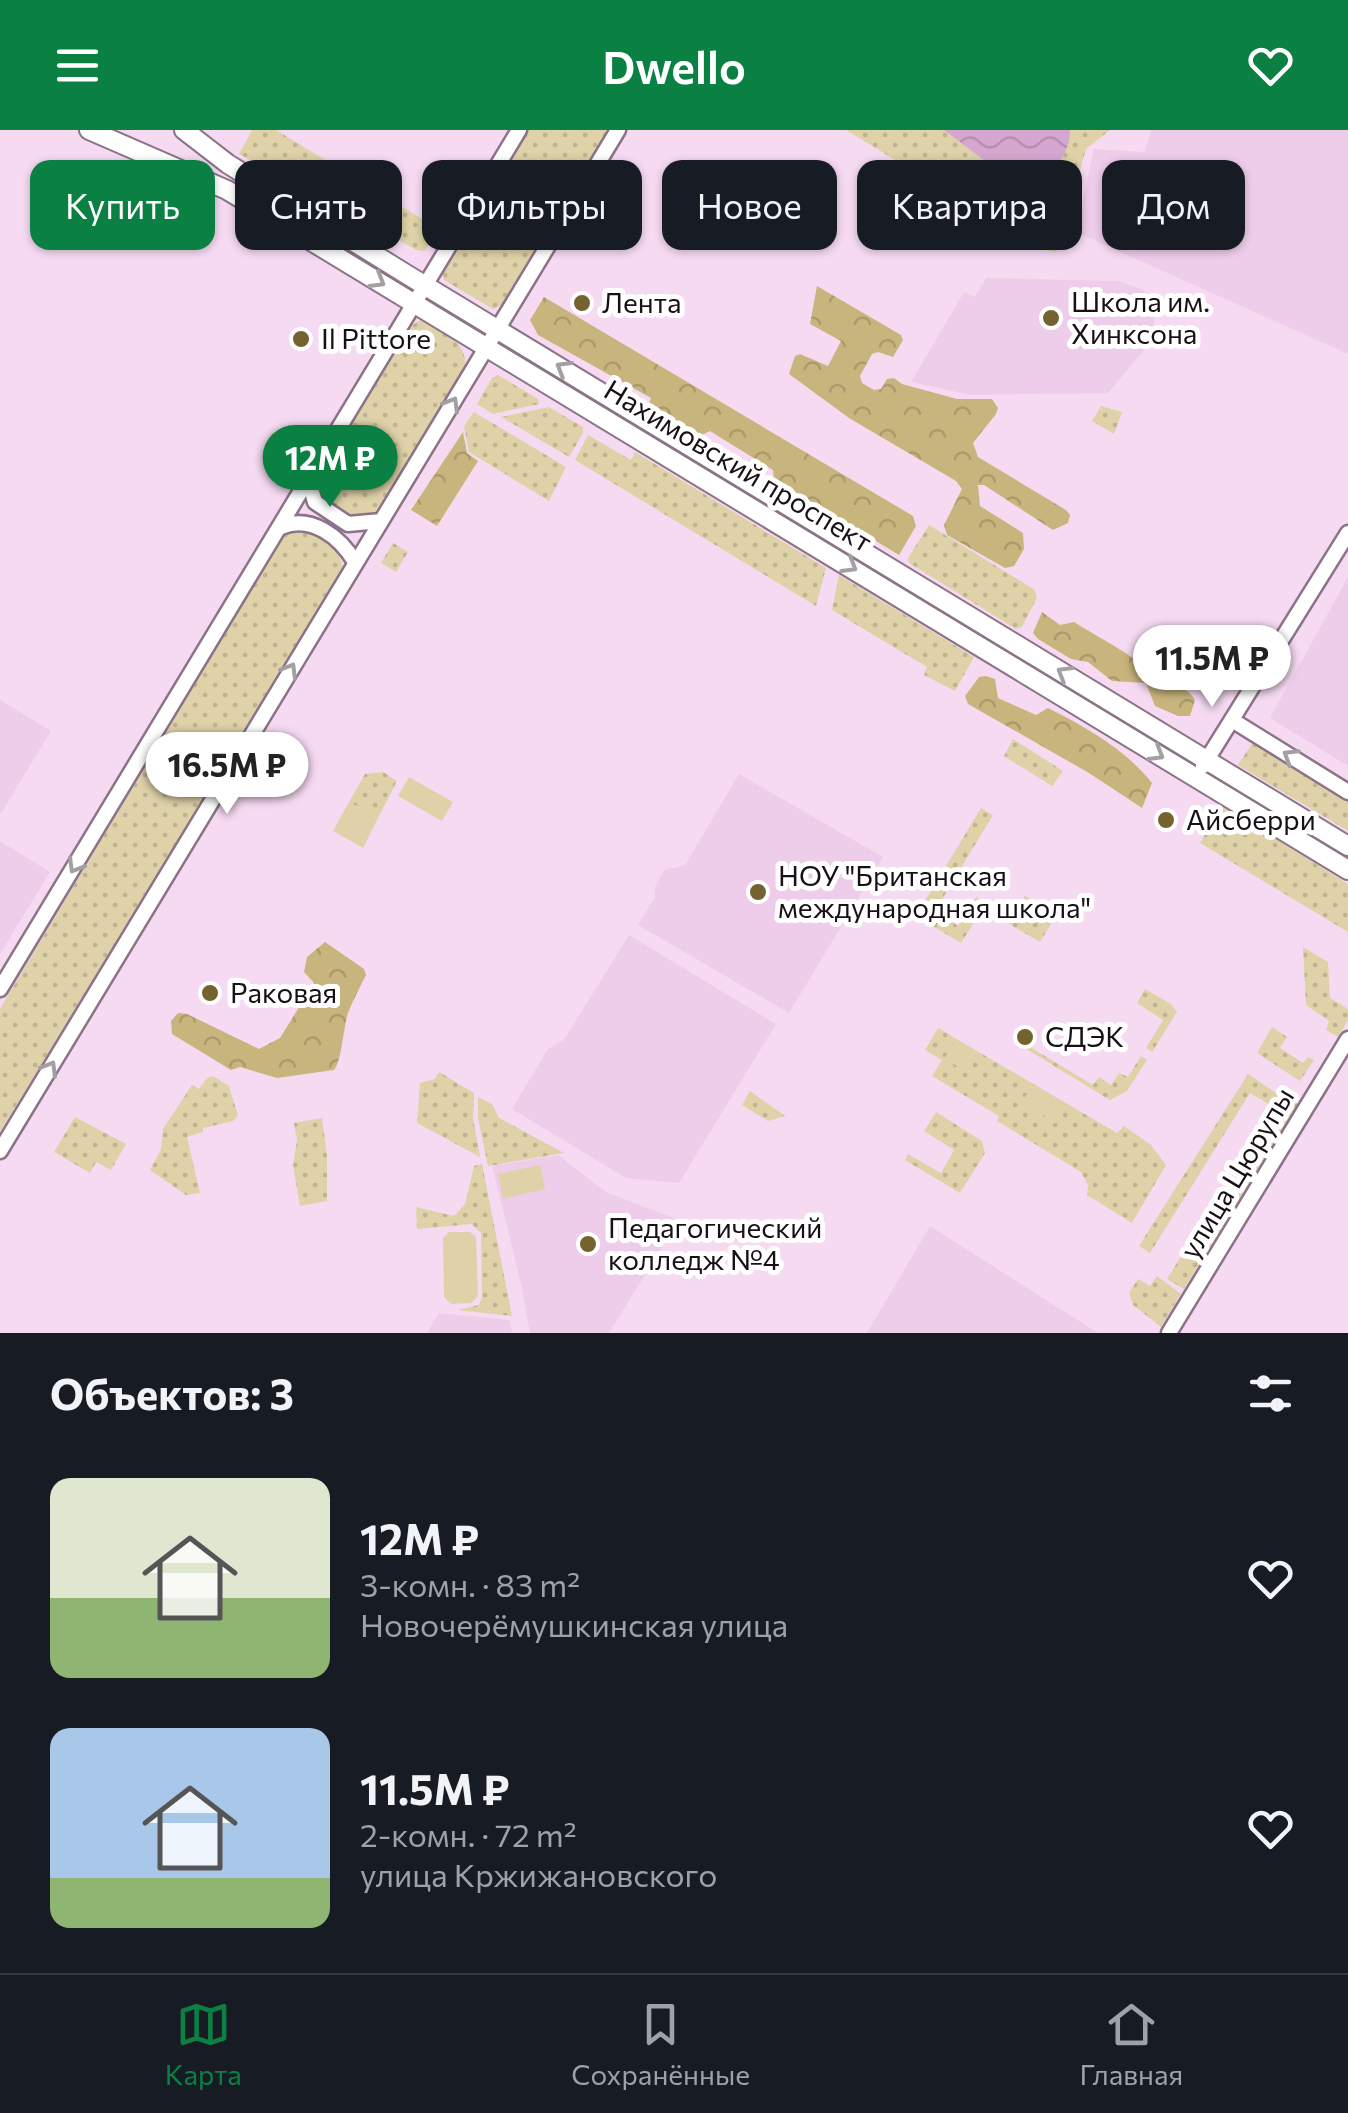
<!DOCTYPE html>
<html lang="ru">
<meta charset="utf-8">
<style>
:root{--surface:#171b24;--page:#20242c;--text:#f1f3f6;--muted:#9ea1a6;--line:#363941;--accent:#0b8043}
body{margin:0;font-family:Commissioner,sans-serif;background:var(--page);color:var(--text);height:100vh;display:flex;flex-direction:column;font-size:38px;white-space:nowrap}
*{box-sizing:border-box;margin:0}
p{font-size:32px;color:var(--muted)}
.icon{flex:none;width:55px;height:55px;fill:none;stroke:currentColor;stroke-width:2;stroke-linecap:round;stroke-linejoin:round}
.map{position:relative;height:1203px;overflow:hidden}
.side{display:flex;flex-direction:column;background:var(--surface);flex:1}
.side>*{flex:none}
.hud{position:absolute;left:30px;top:30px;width:1290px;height:90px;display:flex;gap:20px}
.price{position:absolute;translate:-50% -85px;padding:0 22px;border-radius:35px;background:#fff;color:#222;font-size:32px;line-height:65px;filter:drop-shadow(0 2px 5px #0008)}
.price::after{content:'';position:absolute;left:50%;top:60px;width:30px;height:22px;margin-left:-15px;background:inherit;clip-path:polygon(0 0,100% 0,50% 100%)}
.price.active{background:var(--accent);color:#fff}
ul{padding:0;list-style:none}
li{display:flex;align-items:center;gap:30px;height:250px;padding:0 50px}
li span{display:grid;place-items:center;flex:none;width:280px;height:200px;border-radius:20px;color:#555}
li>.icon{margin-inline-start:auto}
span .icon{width:120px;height:120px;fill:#fffc;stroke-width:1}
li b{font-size:42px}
h2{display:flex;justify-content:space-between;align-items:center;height:120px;padding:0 50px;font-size:42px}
.tag{padding:0 35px;border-radius:20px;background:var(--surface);box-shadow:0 2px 8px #0004;font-size:35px;line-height:90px}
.tag.active{background:var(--accent);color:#fff}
header{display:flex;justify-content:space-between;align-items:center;height:130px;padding:0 50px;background:var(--accent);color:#fff;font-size:45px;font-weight:600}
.menu{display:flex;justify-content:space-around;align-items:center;height:140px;border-top:2px solid var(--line);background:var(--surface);font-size:28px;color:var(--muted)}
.menu a{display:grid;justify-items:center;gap:5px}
.menu .active{color:var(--accent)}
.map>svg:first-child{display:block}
.built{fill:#eecdea}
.grass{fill:url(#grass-dots)}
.forest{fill:url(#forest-crowns)}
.pitch{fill:#dfd2a9}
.water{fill:url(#water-waves)}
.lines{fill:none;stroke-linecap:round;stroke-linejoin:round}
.minor-casing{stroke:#8b7388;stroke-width:19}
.major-casing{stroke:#8b7388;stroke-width:22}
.minor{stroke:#fff;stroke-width:14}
.major{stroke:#fff;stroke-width:18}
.oneway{stroke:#a39fa2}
.poi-dot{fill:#746331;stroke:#fff;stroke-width:4}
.labels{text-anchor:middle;stroke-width:10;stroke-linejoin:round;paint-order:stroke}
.poi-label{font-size:28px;fill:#180f17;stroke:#fff;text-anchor:start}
.street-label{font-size:28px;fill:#180f17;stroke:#fff}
</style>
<header><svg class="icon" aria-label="menu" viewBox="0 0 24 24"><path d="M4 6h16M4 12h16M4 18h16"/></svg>Dwello<svg class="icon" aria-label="heart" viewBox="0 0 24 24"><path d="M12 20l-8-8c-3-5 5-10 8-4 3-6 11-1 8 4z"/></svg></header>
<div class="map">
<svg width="1348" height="1203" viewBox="0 0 1348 1203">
<defs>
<pattern id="grass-dots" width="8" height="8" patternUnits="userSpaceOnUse" patternTransform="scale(2.5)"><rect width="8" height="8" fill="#dfd2a9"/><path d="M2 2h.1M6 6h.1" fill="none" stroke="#bfb391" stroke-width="1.8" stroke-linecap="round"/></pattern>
<pattern id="forest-crowns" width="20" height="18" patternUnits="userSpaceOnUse" patternTransform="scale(2.5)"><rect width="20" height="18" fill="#c8b57d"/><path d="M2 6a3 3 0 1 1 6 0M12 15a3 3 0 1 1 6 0" fill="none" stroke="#ab9a6b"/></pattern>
<pattern id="water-waves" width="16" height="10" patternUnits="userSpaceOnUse" patternTransform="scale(2.5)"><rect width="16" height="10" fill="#d5a7d0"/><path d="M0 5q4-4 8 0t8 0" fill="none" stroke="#b68fb2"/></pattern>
</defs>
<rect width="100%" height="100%" fill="#f6daf2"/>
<path class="built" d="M1151,0H1348V224L1076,102L1094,19L1145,22Z
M986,148L1118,151L1141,159L1154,167V208L1108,263L971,265L911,252L964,162L975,167Z
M1348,447V636L1270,588Z
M0,570L51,601L0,685Z
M739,644L883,727L789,883L638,795L655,767V757L664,740L685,735Z
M0,711L50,742L0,824Z
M629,805L776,894L679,1053L626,1048L512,979L548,919L564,910Z
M558,1025L606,1062L679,1090L609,1203H530L521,1154L492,1036Z
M930,1096L1098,1203H867Z
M439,1183L510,1190L512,1203H427Z"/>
<path class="grass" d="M252,0H276L437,98L425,121L416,120L278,40L275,43L239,24Z
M527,0H610L501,175L493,179L444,150L442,141Z
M846,0H1110L1086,19L1056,122L1011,114L995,107L1002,95Z
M420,190C440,202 468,210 465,237L374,385L347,387L319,367L318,348L408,198Z
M498,245L538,269L539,274L493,284L477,274L492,248Z
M1101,276L1122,282L1114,304L1092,291Z
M549,277L583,297V303L569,327L501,287Z
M474,282L566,337L549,371L469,322L464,296Z
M588,305L631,330L635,322L826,438L816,476L575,330Z
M929,395L1035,460L1037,468L1022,497L1016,499L909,433L908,428Z
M295,398L306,399L338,418L343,438L0,1002V879L285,403Z
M393,413L408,422L396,442L381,433Z
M839,445L974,527L955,561L924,545L927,537L832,480Z
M1013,609L1063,641L1052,656L1004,626Z
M1255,609L1348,668V701L1238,635Z
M383,642L397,651L378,688L349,672L365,644Z
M1223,675L1348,754V802L1200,713Z
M981,678L993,685L935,781L958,796L976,767L986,773L961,813L916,786Z
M1025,766L1057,784L1040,812L1009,794Z
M1303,817L1328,832L1330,868L1348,879V890L1338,907L1326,900L1329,891L1306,875Z
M1145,859L1171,874L1177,882L1152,922L1146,918L1163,890L1137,873Z
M1272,897L1287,907L1280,918L1303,933L1308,927L1314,930L1300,951L1257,923Z
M938,898L1117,1003L1124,996L1151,1015L1166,1035L1132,1093L1087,1065L1088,1055L1081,1042L997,991L999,986L932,946L942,930L925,920Z
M1015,908L1093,955L1099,947L1111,955L1119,943L1128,947L1141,926L1147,930L1127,961L1110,970L1013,911Z
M439,942L474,963L473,988L480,1027L417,993L420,953L435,949Z
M1248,944L1279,965L1272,976L1250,963L1150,1123L1139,1116Z
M213,946L229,956L238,986L233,991L203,998V1002L187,1007L200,1063L186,1065L150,1040L161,1019L163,999L192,955L199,959L207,948Z
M750,961L785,986L768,991L742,975Z
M1281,965L1298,974L1184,1159L1167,1149Z
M478,967L492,974L499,988L564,1023L488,1036L478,988Z
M936,982L982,1011L985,1023L960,1063L905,1030L908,1024L941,1043L954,1020L924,1001Z
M75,987L126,1014L111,1040L96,1032L90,1043L54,1022Z
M322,988L327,1026V1071L300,1076L293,1035L297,1010L294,993Z
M482,1034L512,1186L457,1180L479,1175L482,1166L481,1103L472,1094L417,1099L416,1077L454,1086L465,1074L474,1036Z
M1157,1146L1181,1164L1161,1197L1133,1175L1129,1163L1138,1149L1150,1156Z"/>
<path class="forest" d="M817,156L901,205L903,210L893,227L878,222L872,224L860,246L862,253L874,260L881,259L887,249L894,248L902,254L957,269H992L998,278L996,284L973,313L978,327L1066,380L1070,385L1068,393L1053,400L984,355H978L980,376L1023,403L1024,419L1014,436L1005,438L947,405L944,395L962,359L956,351L849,288L789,244L795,226L800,224L828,236L841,211L810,194Z
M544,167L913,386L916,396L899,425L774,349L773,340L710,301L702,305L649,274L651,268L538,205L530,190Z
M463,302L467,323L478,331L437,396L411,380Z
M1042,482L1060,495L1074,492C1103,511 1145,528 1162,559C1177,557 1186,556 1195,570L1190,586H1178L1155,576L1146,553L1112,551L1088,532L1071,529L1038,509L1033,503Z
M986,546L995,549L998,568L1036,585L1048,578C1086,597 1126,620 1152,653L1142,678L1089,643L968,574L965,566L979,547Z
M325,812L364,839L366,845C360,857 353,870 348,883C343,899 342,930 334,940L277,948L240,937L231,940L172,904L171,891L178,883L187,884L259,919L280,908L314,853L304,842L307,827Z"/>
<path class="pitch" d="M1129,40L1173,47L1169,76L1125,69Z
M409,647L453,672L442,691L398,666Z
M349,672L378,688L363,718L333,701Z
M956,910L974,925L965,940L944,929Z
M1034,954L1065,976L1055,993L1022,971Z
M540,1035L545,1059L503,1069L498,1044Z
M449,1102H470L476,1107L478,1166L471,1173L451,1174L444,1167L443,1108Z"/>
<path class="water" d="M944,0H1070C1070,27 1046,60 1015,49C997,42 961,12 944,0Z"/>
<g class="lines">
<g class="minor-casing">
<path id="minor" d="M309,351L315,372L348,394L381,391
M281,397C311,384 340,407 355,432
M1232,590L1348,662
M1203,636L1348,403
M0,859L519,0
M0,1021L618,0
M1169,1203L1348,909"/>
</g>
<g class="major-casing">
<path id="major" d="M89,0L227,60L1348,740
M184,0L228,34L406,144L1348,716"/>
</g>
<use href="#minor" class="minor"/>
<use href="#major" class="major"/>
</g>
<defs><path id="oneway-chevron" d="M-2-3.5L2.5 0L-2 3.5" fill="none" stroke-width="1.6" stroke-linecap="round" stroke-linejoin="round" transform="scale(2.5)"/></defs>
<g class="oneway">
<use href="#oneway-chevron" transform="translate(378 151) rotate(31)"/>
<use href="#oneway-chevron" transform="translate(563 238) rotate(-149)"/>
<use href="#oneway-chevron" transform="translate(452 274) rotate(-59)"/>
<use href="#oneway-chevron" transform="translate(850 436) rotate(31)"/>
<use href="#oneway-chevron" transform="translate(290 540) rotate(-59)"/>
<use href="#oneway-chevron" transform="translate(1064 543) rotate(-149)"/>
<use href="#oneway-chevron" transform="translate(1157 624) rotate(31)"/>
<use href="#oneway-chevron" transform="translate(1290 626) rotate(-148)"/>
<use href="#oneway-chevron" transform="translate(75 736) rotate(121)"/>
<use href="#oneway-chevron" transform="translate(50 938) rotate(-59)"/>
</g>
<g class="poi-dot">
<circle cx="582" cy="173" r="10"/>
<circle cx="1051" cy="188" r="10"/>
<circle cx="301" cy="209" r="10"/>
<circle cx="1166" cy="690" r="10"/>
<circle cx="758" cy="762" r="10"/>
<circle cx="210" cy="863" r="10"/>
<circle cx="1025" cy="907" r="10"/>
<circle cx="588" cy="1114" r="10"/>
</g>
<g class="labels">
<g class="poi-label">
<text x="1071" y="182">Школа им.<tspan x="1071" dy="32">Хинксона</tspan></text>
<text x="602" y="183">Лента</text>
<text x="321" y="219">Il Pittore</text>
<text x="1186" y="700">Айсберри</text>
<text x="778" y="756">НОУ "Британская<tspan x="778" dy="32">международная школа"</tspan></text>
<text x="230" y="873">Раковая</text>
<text x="1045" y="917">СДЭК</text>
<text x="608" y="1108">Педагогический<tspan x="608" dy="32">колледж №4</tspan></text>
</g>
<g class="street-label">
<text transform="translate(738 336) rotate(31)" y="10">Нахимовский проспект</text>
<text transform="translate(1237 1043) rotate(-59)" y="10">улица Цюрупы</text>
</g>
</g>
</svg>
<b class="price active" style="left:330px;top:380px">12M ₽</b>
<b class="price" style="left:1212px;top:580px">11.5M ₽</b>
<b class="price" style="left:227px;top:687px">16.5M ₽</b>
<div class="hud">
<a class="tag active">Купить</a>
<a class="tag">Снять</a>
<a class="tag">Фильтры</a>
<a class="tag">Новое</a>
<a class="tag">Квартира</a>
<a class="tag">Дом</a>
</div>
</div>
<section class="side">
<h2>Объектов: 3<svg class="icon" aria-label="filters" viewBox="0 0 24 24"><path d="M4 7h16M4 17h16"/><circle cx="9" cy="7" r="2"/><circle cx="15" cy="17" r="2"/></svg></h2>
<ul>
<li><span style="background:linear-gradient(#dfe7d0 60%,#8fb573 0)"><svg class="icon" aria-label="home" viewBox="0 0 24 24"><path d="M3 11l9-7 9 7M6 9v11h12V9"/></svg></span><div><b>12M ₽</b><p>3-комн. · 83 m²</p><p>Новочерёмушкинская улица</p></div><svg class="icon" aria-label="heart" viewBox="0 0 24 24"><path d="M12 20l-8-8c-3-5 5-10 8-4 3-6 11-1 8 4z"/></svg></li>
<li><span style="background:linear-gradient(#a9c7e8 75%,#8fb573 0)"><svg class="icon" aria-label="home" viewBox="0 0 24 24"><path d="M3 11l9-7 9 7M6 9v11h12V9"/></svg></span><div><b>11.5M ₽</b><p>2-комн. · 72 m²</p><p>улица Кржижановского</p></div><svg class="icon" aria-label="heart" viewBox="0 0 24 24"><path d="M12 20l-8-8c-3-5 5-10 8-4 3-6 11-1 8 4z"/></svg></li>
</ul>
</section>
<nav class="menu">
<a class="active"><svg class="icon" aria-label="map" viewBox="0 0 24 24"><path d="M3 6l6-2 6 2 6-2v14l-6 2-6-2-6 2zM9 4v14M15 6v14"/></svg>Карта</a>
<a><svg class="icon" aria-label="saved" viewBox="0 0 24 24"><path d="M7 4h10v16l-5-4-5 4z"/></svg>Сохранённые</a>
<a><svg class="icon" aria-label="home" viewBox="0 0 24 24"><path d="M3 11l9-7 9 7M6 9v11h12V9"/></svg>Главная</a>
</nav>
